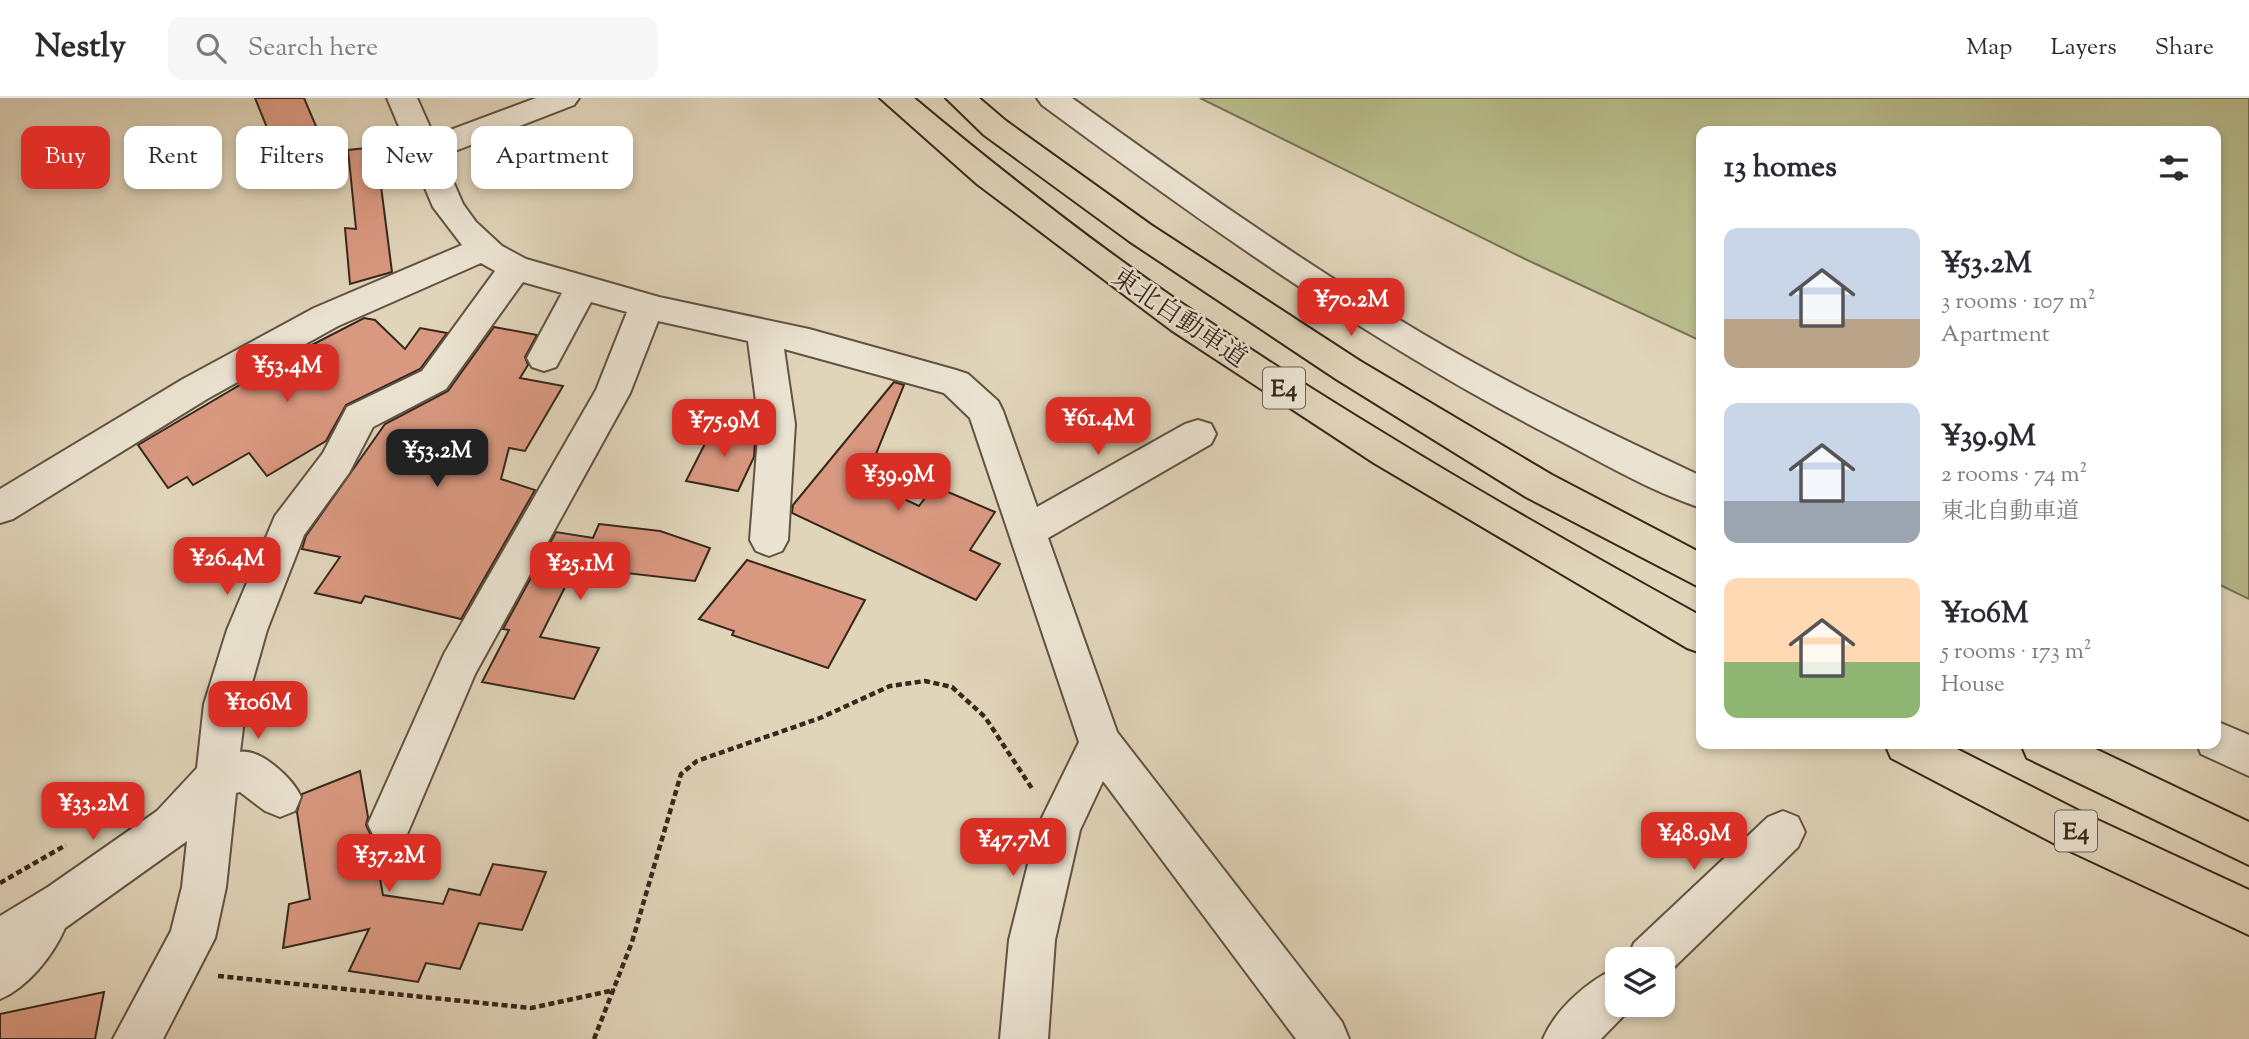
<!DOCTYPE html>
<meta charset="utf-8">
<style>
:root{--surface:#fff;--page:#f7f7f7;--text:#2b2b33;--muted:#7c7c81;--line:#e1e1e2;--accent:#d93025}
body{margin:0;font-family:"Sorts Mill Goudy","Noto Serif JP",serif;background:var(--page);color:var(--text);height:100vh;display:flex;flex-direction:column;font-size:26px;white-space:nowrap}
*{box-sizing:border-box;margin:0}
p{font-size:23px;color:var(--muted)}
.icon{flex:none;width:38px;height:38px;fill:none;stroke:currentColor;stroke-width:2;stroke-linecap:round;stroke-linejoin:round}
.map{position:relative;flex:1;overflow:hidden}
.panel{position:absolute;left:1696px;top:28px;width:525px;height:623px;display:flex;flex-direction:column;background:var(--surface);border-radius:14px;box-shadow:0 4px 10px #0003}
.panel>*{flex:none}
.guide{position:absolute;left:21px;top:28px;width:665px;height:63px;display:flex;gap:14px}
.tools{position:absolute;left:1605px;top:849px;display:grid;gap:14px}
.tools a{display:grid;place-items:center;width:70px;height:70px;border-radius:14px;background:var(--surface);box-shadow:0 4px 10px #0003;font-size:35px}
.price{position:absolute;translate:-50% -60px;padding:0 16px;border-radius:14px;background:var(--accent);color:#fff;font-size:23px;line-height:46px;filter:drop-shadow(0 2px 4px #0008)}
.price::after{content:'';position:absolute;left:50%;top:42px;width:21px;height:16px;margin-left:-10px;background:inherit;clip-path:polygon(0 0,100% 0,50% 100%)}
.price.current{background:#222;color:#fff}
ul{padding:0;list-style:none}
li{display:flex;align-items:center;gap:21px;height:175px;padding:0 28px}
li span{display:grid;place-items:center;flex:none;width:196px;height:140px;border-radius:14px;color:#555}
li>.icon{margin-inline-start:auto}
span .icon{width:84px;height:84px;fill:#fffc;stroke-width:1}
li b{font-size:30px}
h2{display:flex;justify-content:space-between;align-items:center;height:84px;padding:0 28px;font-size:30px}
.tag{padding:0 24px;border-radius:14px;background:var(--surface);box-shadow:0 4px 10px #0003;font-size:24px;line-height:63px}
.tag.current{background:var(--accent);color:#fff}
header{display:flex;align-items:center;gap:42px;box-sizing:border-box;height:98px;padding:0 35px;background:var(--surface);border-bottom:2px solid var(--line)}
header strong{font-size:33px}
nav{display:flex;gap:38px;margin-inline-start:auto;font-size:24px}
.search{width:490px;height:63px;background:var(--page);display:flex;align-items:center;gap:18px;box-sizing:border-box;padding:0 24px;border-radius:14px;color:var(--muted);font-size:26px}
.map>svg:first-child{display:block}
.green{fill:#b8bb8b;stroke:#787253;stroke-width:2}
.building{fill:#d99880;stroke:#37281b;stroke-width:2}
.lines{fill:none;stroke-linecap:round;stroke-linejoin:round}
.minor-casing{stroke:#615342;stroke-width:4}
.highway-casing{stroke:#37281b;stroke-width:4}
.path{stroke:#37281b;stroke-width:4.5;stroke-dasharray:6 3.5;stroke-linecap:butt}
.minor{fill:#ebe3d2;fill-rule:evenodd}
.highway{fill:#e0d4b9;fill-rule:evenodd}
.labels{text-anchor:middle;stroke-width:5;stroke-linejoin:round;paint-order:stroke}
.shield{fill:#ebe3d2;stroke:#6d6052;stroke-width:2}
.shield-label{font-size:24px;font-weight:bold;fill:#37281b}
.street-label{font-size:26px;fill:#37281b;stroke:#ebe3d2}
</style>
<header>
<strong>Nestly</strong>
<div class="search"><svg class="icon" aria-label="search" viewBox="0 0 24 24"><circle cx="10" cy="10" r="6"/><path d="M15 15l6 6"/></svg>Search here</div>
<nav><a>Map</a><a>Layers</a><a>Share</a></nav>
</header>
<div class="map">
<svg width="2249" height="941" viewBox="0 0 2249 941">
<rect width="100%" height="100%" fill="#e0d4b9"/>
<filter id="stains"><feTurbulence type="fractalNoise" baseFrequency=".00286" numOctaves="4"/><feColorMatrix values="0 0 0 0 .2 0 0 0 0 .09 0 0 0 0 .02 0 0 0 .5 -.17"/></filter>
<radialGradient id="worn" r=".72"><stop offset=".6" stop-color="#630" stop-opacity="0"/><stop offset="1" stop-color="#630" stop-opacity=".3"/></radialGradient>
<path class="green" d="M1200,0H2249V501L2216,485V33H1701V243L1525,161Z"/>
<path class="building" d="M255,0H304L324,47L280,62Z
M376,49L392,174L350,186L345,130L356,131L348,52Z
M364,220L375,222L405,251L420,230L447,235L420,271L346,307L326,343L267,378L249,355L193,387L187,379L168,390L138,347L277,265Z
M494,229L537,237L525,259L528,267L520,280L563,288L525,353L509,350L501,381L535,392L461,521L365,498L361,505L315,495L340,459L302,451L306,438L385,326L448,293Z
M894,284L904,287L865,383L919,408L934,388L995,414L970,452L1000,466L976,502L792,415L793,407Z
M715,326L751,333L747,342L755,343L754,359L738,393L686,383Z
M599,426L660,433L710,450L695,483L575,469L540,539L599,550L574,601L482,584L509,532L503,531L556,434L593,440Z
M747,462L865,502L828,570L732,537L734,533L699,521Z
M360,673L368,719L366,727L373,742L383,797L443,806L449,791L480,797L493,766L546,774L522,832L479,825L460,871L426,865L418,884L349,873L369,831L283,850L289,806L310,801L297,714L302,696Z
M104,894L95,941H0V916Z"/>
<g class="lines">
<g class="minor-casing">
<path id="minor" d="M387,0H417L434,38L536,0H579L574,7L442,58L463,106L476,124L502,148L526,161L659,199L809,231L956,272L968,276L998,303L1003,313L1037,409L1185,326L1198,322L1211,326L1216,336L1211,346L1048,440L1117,634L1342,924L1349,941H1296L1103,683L1080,732L1055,842L1048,941H1000L1009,842L1037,730L1079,644L970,320L944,295L784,251L795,326L788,442L782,453L769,458L756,453L750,442L759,326L748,243L658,223L630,295L475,576L405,741L390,747L375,741L368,726L444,556L596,292L627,214L591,204L556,269L544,273L532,269L527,260L562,195L523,184L446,291L373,329L349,375L304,437L267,532L246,606L240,654C261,650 294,682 301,699L295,713L280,719L265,713L240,694L236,695L226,789L215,840L163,941H113L171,833L182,789L187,743L65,830C53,858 27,890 0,901V818L48,789L157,713L197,670L204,606L227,532L275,418L323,355L347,309L422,273L495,173L481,165L338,228L207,301L13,421L0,425V391L183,281L314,210L462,147L433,109Z
M1037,0H1072C1186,82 1301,164 1423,236C1513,289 1607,334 1701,378V410C1650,393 1601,364 1553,339C1371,245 1206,128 1042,7Z
M2216,623L2249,637V678L2201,656L2197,646H2216Z
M1783,713L1798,719L1805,734L1798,749L1666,877L1662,879V861H1627L1634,845L1768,719Z
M1617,870V906H1635L1601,941H1543C1555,912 1588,882 1617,870Z"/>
</g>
<g class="highway-casing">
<path id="highway" d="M880,0H914C1005,76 1098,149 1196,215C1359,325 1529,423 1701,518V555L1687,550L1374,365L1171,232L977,86Z
M946,0H979L1006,23L1151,127L1360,263L1552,377L1701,455V490L1526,399L1336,281L1129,143L984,37Z
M1885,646H1947L2089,718L2249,792V837L2059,748L1891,660Z
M2021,646H2085L2249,724V767L2027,660Z"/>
</g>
<path class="path" d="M0,785L66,747
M218,878L531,910L615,892
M594,941L632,844L681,676L697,663L820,620L890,588L925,583L952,589L985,619L1033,692"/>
<use href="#minor" class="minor"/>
<use href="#highway" class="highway"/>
</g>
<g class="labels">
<g class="shield">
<rect x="1263" y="269.5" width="42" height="41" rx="5"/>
<rect x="2055" y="712.5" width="42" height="41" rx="5"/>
</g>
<g class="shield-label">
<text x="1284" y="298">E4</text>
<text x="2076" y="741">E4</text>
</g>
<g class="street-label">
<text transform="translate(1180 219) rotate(34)" y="9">東北自動車道</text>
</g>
</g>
<rect width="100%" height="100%" filter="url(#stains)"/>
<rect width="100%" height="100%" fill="url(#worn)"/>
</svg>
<div class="tools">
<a><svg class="icon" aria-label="layers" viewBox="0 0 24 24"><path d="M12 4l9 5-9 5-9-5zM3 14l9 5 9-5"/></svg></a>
</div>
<b class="price" style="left:1351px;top:240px">¥70.2M</b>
<b class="price" style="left:287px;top:306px">¥53.4M</b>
<b class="price" style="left:1098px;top:359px">¥61.4M</b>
<b class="price" style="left:724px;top:361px">¥75.9M</b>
<b class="price current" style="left:437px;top:391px">¥53.2M</b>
<b class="price" style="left:898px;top:415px">¥39.9M</b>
<b class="price" style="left:227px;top:499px">¥26.4M</b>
<b class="price" style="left:580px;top:504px">¥25.1M</b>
<b class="price" style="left:258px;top:643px">¥106M</b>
<b class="price" style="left:93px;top:744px">¥33.2M</b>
<b class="price" style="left:1694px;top:774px">¥48.9M</b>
<b class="price" style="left:1013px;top:780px">¥47.7M</b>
<b class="price" style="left:389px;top:796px">¥37.2M</b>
<div class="guide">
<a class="tag current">Buy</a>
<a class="tag">Rent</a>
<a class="tag">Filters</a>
<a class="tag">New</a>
<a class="tag">Apartment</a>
</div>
<section class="panel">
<h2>13 homes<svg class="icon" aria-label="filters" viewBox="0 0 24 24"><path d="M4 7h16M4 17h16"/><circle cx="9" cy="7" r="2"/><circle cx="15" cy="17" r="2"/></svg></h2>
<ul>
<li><span style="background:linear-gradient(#c9d6e8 65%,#b9a48a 0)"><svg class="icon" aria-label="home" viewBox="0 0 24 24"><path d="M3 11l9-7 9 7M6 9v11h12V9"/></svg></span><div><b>¥53.2M</b><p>3 rooms · 107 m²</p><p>Apartment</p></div></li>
<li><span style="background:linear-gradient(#c9d6e8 70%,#9aa5b1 0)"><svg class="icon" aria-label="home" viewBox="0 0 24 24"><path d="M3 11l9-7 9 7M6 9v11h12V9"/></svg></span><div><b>¥39.9M</b><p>2 rooms · 74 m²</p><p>東北自動車道</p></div></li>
<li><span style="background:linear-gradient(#ffd9b3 60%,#8fb573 0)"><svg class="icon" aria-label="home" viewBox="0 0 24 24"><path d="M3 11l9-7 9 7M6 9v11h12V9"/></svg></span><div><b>¥106M</b><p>5 rooms · 173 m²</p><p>House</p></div></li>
</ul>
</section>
</div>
